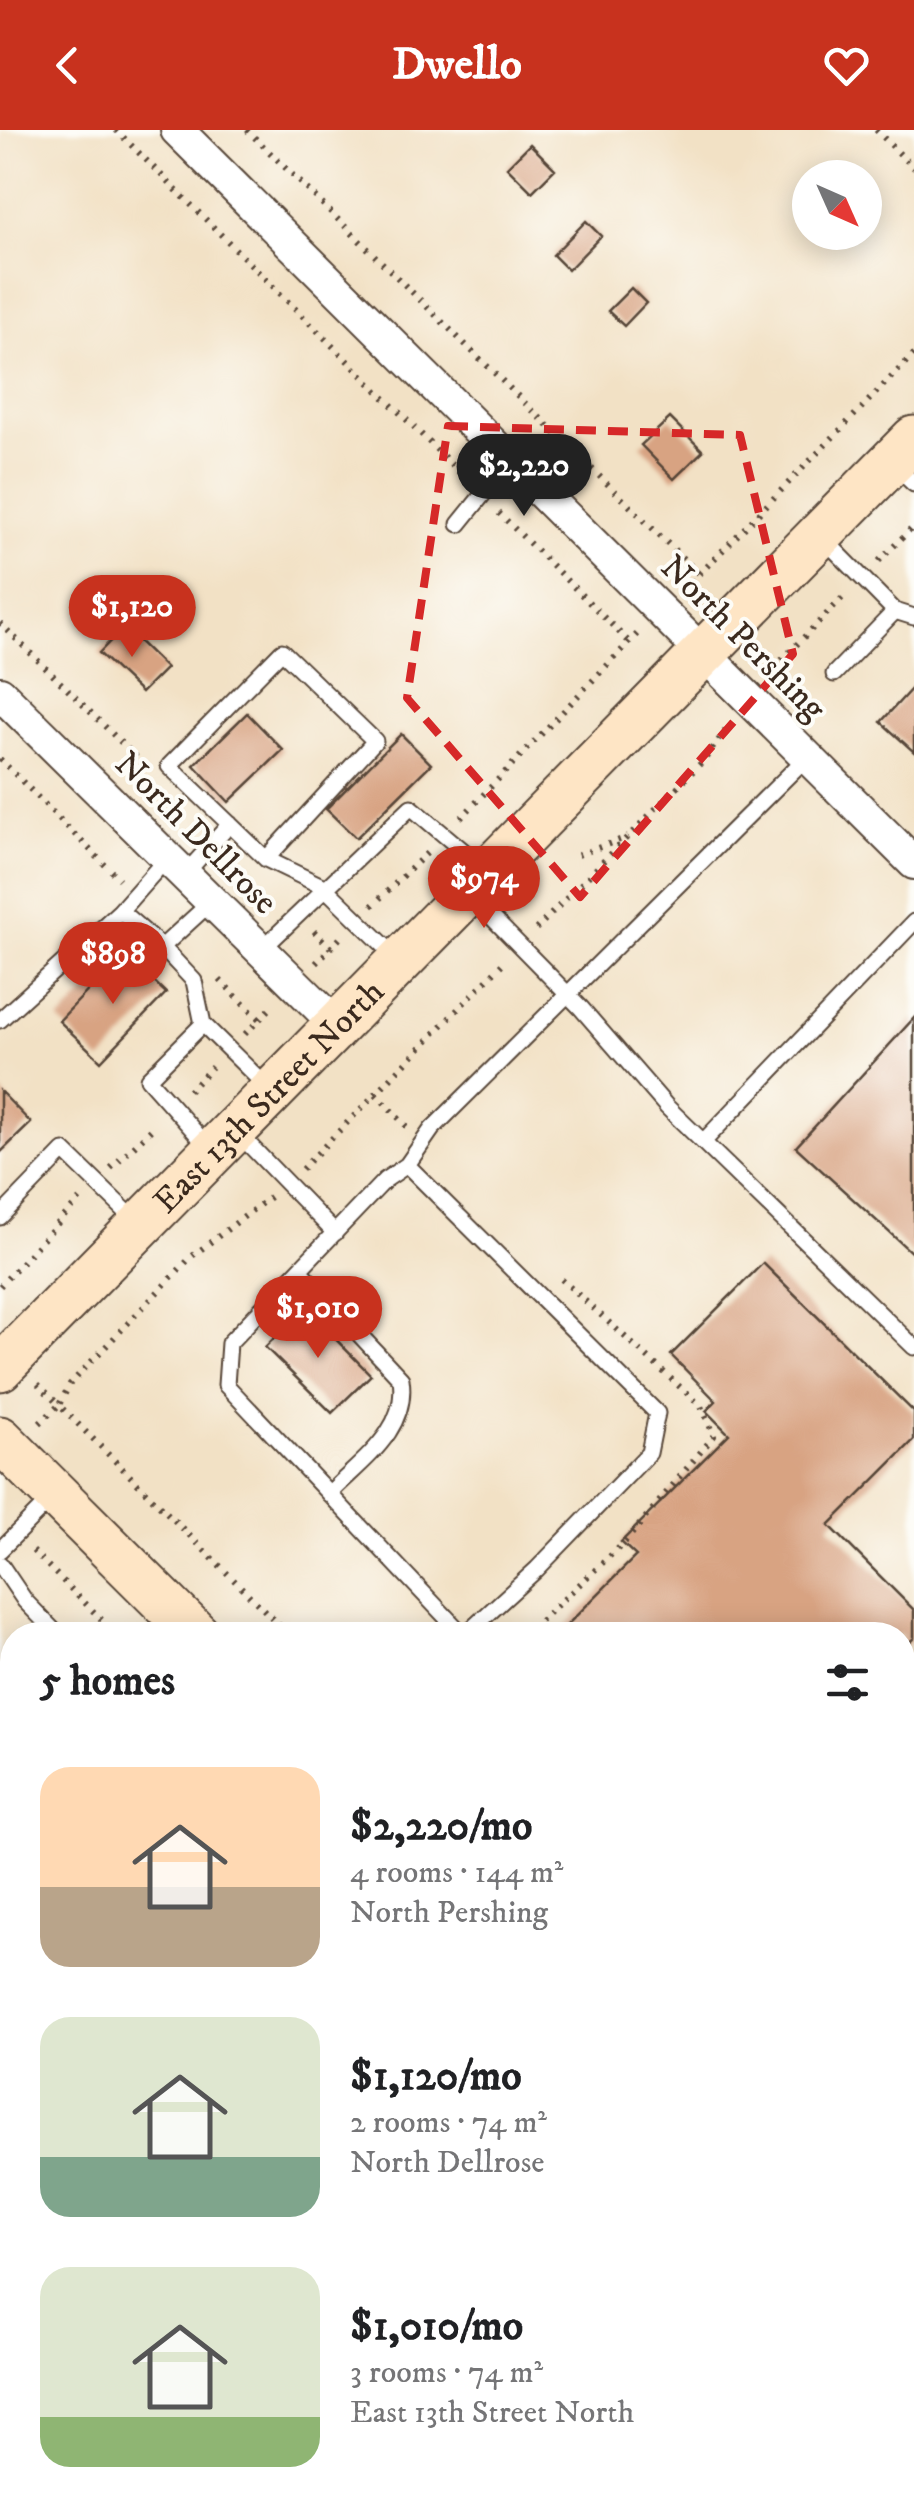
<!DOCTYPE html>
<meta charset="utf-8">
<style>
:root{--surface:#fff;--page:#f6f6f6;--text:#202124;--muted:#757577;--accent:#c8321e}
body{margin:0;font-family:"IM FELL DW Pica",serif;background:var(--page);color:var(--text);height:100vh;display:flex;flex-direction:column;font-size:38px;white-space:nowrap}
*{box-sizing:border-box;margin:0}
p{font-size:32px;color:var(--muted)}
.icon{flex:none;width:55px;height:55px;fill:none;stroke:currentColor;stroke-width:2;stroke-linecap:round;stroke-linejoin:round}
.map{position:relative;flex:1;overflow:hidden}
.details{position:absolute;left:0px;top:1492px;width:915px;height:892px;display:flex;flex-direction:column;background:var(--surface);border-radius:40px 40px 0 0;box-shadow:0 5px 25px #0003}
.details>*{flex:none}
.needle{width:65px;rotate:135deg}
.tools{position:absolute;left:792px;top:30px;display:grid;gap:20px}
.tools a{display:grid;place-items:center;width:90px;height:90px;border-radius:50%;background:var(--surface);box-shadow:0 5px 25px #0003;font-size:50px}
.price{position:absolute;translate:-50% -85px;padding:0 22px;border-radius:35px;background:var(--accent);color:#fff;font-size:32px;line-height:65px;filter:drop-shadow(0 2px 5px #0008)}
.price::after{content:'';position:absolute;left:50%;top:60px;width:30px;height:22px;margin-left:-15px;background:inherit;clip-path:polygon(0 0,100% 0,50% 100%)}
.price.current{background:#222;color:#fff}
ul{padding:0;list-style:none}
li{display:flex;align-items:center;gap:30px;height:250px;padding:0 40px}
li span{display:grid;place-items:center;flex:none;width:280px;height:200px;border-radius:30px;color:#555}
li>.icon{margin-inline-start:auto}
span .icon{width:120px;height:120px;fill:#fffc;stroke-width:1}
li b{font-size:42px}
h2{display:flex;justify-content:space-between;align-items:center;height:120px;padding:0 40px;font-size:42px}
header{display:flex;justify-content:space-between;align-items:center;height:130px;padding:0 40px;background:var(--accent);color:#fff;font-size:45px;font-weight:700}
.map>svg:first-child{display:block}
.building{fill:#d8a382}
.lines{fill:none;stroke-linecap:round;stroke-linejoin:round}
.lane-casing{stroke:#564537;stroke-width:19}
.street-casing{stroke:#564537;stroke-width:36}
.secondary-casing{stroke:#564537;stroke-width:49}
.path{stroke:#564537;stroke-width:6;stroke-dasharray:2.5 8;stroke-linecap:butt}
.lane{stroke:#fff;stroke-width:15}
.street{stroke:#fff;stroke-width:32}
.secondary{stroke:#fee5c5;stroke-width:45}
.marked{fill:none;stroke:#d62828;stroke-width:8;stroke-dasharray:20 12;stroke-linejoin:round}
.labels{text-anchor:middle;stroke-width:8;stroke-linejoin:round;paint-order:stroke}
.street-label{font-size:35px;fill:#3b2a1e;stroke:#fdfcf7}
</style>
<header><svg class="icon" aria-label="back" viewBox="0 0 24 24"><path d="M15 5l-7 7 7 7"/></svg>Dwello<svg class="icon" aria-label="heart" viewBox="0 0 24 24"><path d="M12 20l-8-8c-3-5 5-10 8-4 3-6 11-1 8 4z"/></svg></header>
<div class="map">
<svg width="914" height="2383" viewBox="0 0 914 2383">
<rect width="100%" height="100%" fill="#fdfcf7"/>
<filter id="ink" filterUnits="userSpaceOnUse"><feTurbulence type="fractalNoise" baseFrequency=".01" numOctaves="2"/><feDisplacementMap in="SourceGraphic" scale="20" xChannelSelector="R" yChannelSelector="G"/><feConvolveMatrix kernelMatrix="1 2 1 2 8 2 1 2 1" color-interpolation-filters="sRGB"/></filter>
<filter id="wash" filterUnits="userSpaceOnUse"><feTurbulence type="fractalNoise" baseFrequency=".0048" numOctaves="4" result="noise"/><feDisplacementMap in="SourceGraphic" scale="40" xChannelSelector="R" yChannelSelector="G"/><feGaussianBlur stdDeviation="2.25" result="paint"/><feColorMatrix in="noise" values="0 0 0 0 0 0 0 0 0 0 0 0 0 0 0 0 0 1.4 0 .05"/><feComposite in="paint" operator="in"/></filter>
<g filter="url(#wash)">
<rect width="100%" height="100%" fill="#f2e1c5"/>
<g id="blocks">
<path class="building" d="M530,14L555,39L532,62L507,37Z
M586,91L601,106L568,140L553,125Z
M631,158L646,173L624,196L608,181Z
M670,288L703,321L674,349L641,315Z
M124,497L166,538L141,563L99,523Z
M914,556V622L881,592Z
M247,583L283,620L229,672L194,635Z
M401,604L431,634L356,708L326,679Z
M124,823L166,863L101,931L59,891Z
M914,888V1125L796,1017Z
M0,961L31,993L0,1023Z
M763,1133L914,1282V1310L829,1395L914,1480V1508L902,1519V1505H557L636,1426L621,1412L729,1304L706,1281L716,1271L671,1225Z
M305,1178L371,1245L332,1283L265,1217Z
M902,1543L914,1554V1568L902,1579Z
M914,2365V2383H896Z
M96,2372H136V2383H96Z
M402,2372H452L455,2383H405Z
M670,2372H707L709,2383H659L657,2376Z"/>
</g>
</g>
<g filter="url(#ink)">
<use href="#blocks" fill-opacity="0" stroke="#564537" stroke-width="2.5"/>
<g class="lines">
<g class="lane-casing">
<path id="lane" d="M894,335L914,354
M459,394L510,331
M823,408L895,481L834,544
M895,481L914,487
M266,729L169,636L282,521L375,611L266,729L324,757L398,829
M184,745L230,694
M471,766L581,878L667,977L914,1217
M162,817L120,781L167,728
M261,820L411,677L486,740
M0,890L120,781
M203,894L194,851L162,817L211,772
M238,1003L335,1103
M703,1012L914,792
M211,1020L148,949L203,894L270,960
M407,1035L432,999L807,627
M0,1087L64,1021L138,1093
M299,1140L401,1249C409,1300 362,1330 329,1364
M0,1420L54,1366
M0,1434L25,1471L58,1505
M463,1505L226,1255L229,1213L385,1050L407,1035L657,1283L649,1323L537,1439L465,1505
M902,1616L914,1606"/>
</g>
<g class="street-casing">
<path id="street" d="M177,0L914,733
M0,563L338,896
M902,1788L914,1776
M0,2096L12,2103
M0,2224L12,2140
M551,2372V2383"/>
</g>
<g class="secondary-casing">
<g id="secondary">
<path id="s1" d="M0,1238L914,309"/>
<path d="M0,1309L197,1505"/>
<path d="M902,2206L914,2218"/>
</g>
</g>
<path class="path" d="M116,0L466,349
M247,0L700,445
M876,0L914,38
M499,383L629,512
M879,431L914,396
M685,459L914,224
M0,493L144,635
M767,545L846,464
M0,629L119,749
M461,688L639,502
M578,725L628,707
M372,776L428,722
M536,799L705,629L730,594
M314,801L331,818
M316,833L342,806
M220,850L260,890
M245,904L272,877
M189,961L212,937
M376,964L408,998
M111,1038L156,995
M302,1039L503,833
M0,1156L81,1068
M38,1254L59,1275L70,1254L191,1127L270,1067
M40,1293L59,1275L289,1505
M33,1421L117,1505
M525,1505L625,1412L714,1306L701,1276L559,1147
M902,1732L914,1720
M902,1853L914,1841
M902,2113L914,2125
M902,2279L914,2291
M508,2372L509,2383
M600,2372L602,2383
M44,2383L45,2372"/>
<use href="#lane" class="lane"/>
<use href="#street" class="street"/>
<use href="#secondary" class="secondary"/>
</g>
</g>
<path class="marked" d="M448,296L740,305L793,524L580,767L407,568Z"/>
<g class="labels">
<g class="street-label">
<text transform="translate(744 507) rotate(45)" y="12">North Pershing</text>
<text transform="translate(197 702) rotate(45)" y="12">North Dellrose</text>
<text dy="12" stroke="none"><textPath href="#s1" startOffset="382">East 13th Street North</textPath></text>
</g>
</g>
</svg>
<div class="tools">
<a><svg class="needle" viewBox="-14 -14 28 28"><path d="M0-13l5 13h-10z" fill="#e53935"/><path d="M0 13l5-13h-10z" fill="#757577"/></svg></a>
</div>
<b class="price current" style="left:524px;top:389px">$2,220</b>
<b class="price" style="left:132px;top:530px">$1,120</b>
<b class="price" style="left:484px;top:801px">$974</b>
<b class="price" style="left:113px;top:877px">$898</b>
<b class="price" style="left:318px;top:1231px">$1,010</b>
<section class="details">
<h2>5 homes<svg class="icon" aria-label="filters" viewBox="0 0 24 24"><path d="M4 7h16M4 17h16"/><circle cx="9" cy="7" r="2"/><circle cx="15" cy="17" r="2"/></svg></h2>
<ul>
<li><span style="background:linear-gradient(#ffd9b3 60%,#b9a48a 0)"><svg class="icon" aria-label="home" viewBox="0 0 24 24"><path d="M3 11l9-7 9 7M6 9v11h12V9"/></svg></span><div><b>$2,220/mo</b><p>4 rooms · 144 m²</p><p>North Pershing</p></div></li>
<li><span style="background:linear-gradient(#dfe7d0 70%,#7fa58c 0)"><svg class="icon" aria-label="home" viewBox="0 0 24 24"><path d="M3 11l9-7 9 7M6 9v11h12V9"/></svg></span><div><b>$1,120/mo</b><p>2 rooms · 74 m²</p><p>North Dellrose</p></div></li>
<li><span style="background:linear-gradient(#dfe7d0 75%,#8fb573 0)"><svg class="icon" aria-label="home" viewBox="0 0 24 24"><path d="M3 11l9-7 9 7M6 9v11h12V9"/></svg></span><div><b>$1,010/mo</b><p>3 rooms · 74 m²</p><p>East 13th Street North</p></div></li>
</ul>
</section>
</div>
